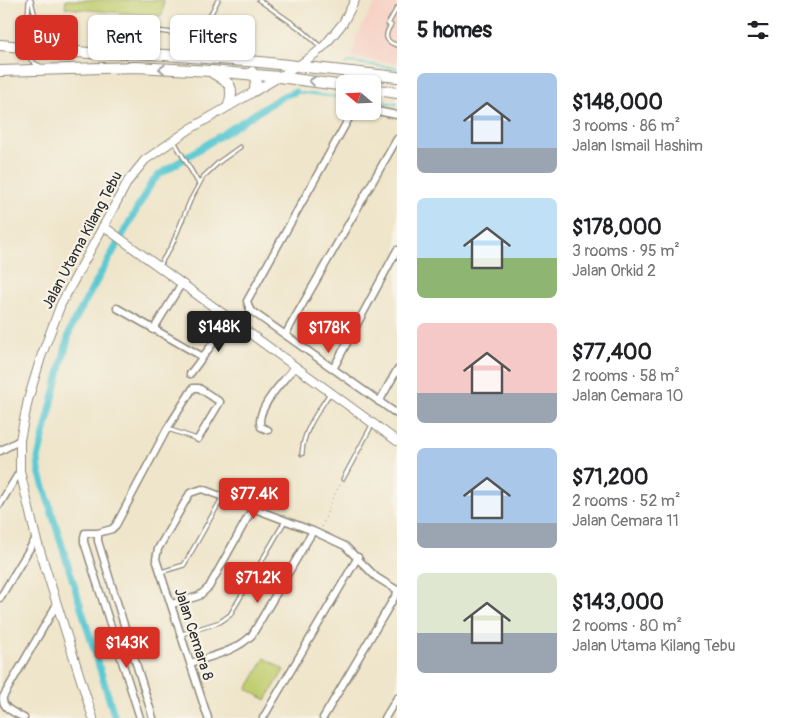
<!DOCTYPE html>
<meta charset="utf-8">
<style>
:root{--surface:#fff;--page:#f6f6f6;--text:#202124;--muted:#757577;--accent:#d93025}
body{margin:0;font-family:Pangolin,sans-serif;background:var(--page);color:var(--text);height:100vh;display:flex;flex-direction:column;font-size:19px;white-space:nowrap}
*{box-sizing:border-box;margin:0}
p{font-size:16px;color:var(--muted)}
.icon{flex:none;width:28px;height:28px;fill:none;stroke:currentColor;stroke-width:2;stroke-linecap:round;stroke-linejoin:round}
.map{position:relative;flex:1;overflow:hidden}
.drawer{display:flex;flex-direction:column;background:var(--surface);width:395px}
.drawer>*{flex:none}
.hud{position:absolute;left:15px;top:15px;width:306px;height:45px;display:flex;gap:10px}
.needle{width:32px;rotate:289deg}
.controls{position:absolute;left:336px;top:75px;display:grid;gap:10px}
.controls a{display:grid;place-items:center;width:45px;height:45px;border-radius:8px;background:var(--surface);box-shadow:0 1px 4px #0004;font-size:25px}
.price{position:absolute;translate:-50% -42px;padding:0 11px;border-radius:5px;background:var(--accent);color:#fff;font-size:16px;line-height:32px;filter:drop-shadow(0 1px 2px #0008)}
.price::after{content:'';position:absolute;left:50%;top:30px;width:15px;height:11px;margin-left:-8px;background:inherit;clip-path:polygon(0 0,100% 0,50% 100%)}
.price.selected{background:#222;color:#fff}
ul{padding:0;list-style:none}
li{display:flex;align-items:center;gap:15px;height:125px;padding:0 20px}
li span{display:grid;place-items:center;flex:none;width:140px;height:100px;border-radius:8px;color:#555}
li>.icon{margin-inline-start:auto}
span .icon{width:60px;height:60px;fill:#fffc;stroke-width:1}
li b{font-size:21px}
h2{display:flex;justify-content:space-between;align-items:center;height:60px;padding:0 20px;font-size:21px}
.tag{padding:0 18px;border-radius:8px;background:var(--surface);box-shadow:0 1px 4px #0004;font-size:18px;line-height:45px}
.tag.selected{background:var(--accent);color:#fff}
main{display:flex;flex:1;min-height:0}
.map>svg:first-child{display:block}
.built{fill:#f6d2c4}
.green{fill:#c1ce70;stroke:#767c4e}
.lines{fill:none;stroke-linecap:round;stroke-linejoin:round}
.stream{stroke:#5dc9d3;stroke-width:2}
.canal{stroke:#5dc9d3;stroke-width:7}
.building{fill:#f1b1a8}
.service-casing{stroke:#8d887a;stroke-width:5.5}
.minor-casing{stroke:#8d887a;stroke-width:9}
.tertiary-casing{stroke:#8d887a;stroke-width:10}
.primary-casing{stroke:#8d887a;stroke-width:12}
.path{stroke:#8d887a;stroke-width:1;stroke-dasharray:1 4;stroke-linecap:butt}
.service{stroke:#fff;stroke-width:3}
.minor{stroke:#fff;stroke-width:6}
.tertiary{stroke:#fff;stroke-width:8}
.primary{stroke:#fff;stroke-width:10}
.oneway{stroke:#a0a0a0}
.labels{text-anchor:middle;stroke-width:4.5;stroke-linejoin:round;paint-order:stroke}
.street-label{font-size:15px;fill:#2b2b2b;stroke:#f7f3e8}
</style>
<main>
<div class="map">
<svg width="397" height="718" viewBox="0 0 397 718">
<rect width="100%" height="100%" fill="#f7f3e8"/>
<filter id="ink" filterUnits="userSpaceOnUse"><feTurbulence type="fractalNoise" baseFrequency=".02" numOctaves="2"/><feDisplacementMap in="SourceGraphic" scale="10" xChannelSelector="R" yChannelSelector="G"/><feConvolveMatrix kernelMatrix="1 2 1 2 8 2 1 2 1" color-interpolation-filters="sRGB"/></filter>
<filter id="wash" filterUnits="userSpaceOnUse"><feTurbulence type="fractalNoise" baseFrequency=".0096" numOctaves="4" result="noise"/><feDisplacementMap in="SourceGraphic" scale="20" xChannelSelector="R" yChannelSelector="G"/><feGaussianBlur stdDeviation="1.12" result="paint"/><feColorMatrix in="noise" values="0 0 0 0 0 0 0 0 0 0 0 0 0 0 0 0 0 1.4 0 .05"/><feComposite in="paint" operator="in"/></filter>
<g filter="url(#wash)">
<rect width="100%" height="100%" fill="#efe5ca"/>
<path class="built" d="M377,0H397V64L352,58L356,37Z"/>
<path class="green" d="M66,0H164L162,16L65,8Z
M265,658L284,670L266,700L247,689Z"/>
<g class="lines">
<path class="stream" d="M346,64L349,62L397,68
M295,92L345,98
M372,101L397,104"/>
<path class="canal" d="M115,718L39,471L38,458L70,330L76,318L152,182L160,174L283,96L295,92"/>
</g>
<g id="blocks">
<path class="building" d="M102,21L129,23V32L102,30Z"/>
</g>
</g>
<g filter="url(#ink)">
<use href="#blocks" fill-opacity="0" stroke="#8d887a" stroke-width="1"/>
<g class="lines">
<g class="service-casing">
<path id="service" d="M31,0L37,24V46
M259,0L302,30L322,48
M397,8L388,24L391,25C384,35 385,42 397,45
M132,28L191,35L199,32L205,25L218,0
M26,44L29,0
M27,50C28,58 32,63 40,66
M174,141L199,184
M159,266L172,245L190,201L203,177L219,162L240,147
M168,429L197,439
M302,454C303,430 318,412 330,393
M343,479L372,425
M161,572L184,565L222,498
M182,634L220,622L230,615L285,521"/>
</g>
<g class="minor-casing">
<path id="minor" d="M372,110L397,115
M353,111L247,301L250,310L397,414
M117,308L203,357
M153,330L182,283
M285,335L397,139
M333,369L397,250
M190,374L231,319
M379,402L397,370
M268,430L261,427C254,410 285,379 295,367
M0,451L20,440
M0,504L20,471
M98,533H85L84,537V542L140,718
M0,598L36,538
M172,604L199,596L209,587L253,508
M191,663C212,656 237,651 252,635L313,531
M24,718C15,713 1,708 3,697L57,604
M153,718L98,541V533L112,529L116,525L167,429L193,388H199L220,402L198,439
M208,718L156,559L158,549L190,493L202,489L313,531L345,546L376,577L397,590
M263,718L358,557
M323,718L397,593
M385,718L397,698"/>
</g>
<g class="tertiary-casing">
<path id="tertiary" d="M103,226L397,441
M93,718L36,538L20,471V440L28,400L41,357L61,304L128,181L145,160L190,129L298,66L316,53L325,45L343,23L355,0"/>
</g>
<g class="primary-casing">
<path id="primary" d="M0,45L89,53H137L260,62L397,77
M0,71L136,67L211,71L279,77L345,86
M252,72L256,80L255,90
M213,73C229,82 235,86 229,105
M372,89L397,93"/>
</g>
<path class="path" d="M322,527L332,499L341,483"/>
<use href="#service" class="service"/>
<use href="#minor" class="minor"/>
<use href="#tertiary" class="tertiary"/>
<use href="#primary" class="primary"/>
</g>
<defs><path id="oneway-chevron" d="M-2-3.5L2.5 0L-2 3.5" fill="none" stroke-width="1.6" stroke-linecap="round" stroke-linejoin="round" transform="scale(1.25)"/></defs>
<g class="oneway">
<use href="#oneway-chevron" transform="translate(162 69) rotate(-177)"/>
<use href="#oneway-chevron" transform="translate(312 81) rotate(-173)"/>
</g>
</g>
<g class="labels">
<g class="street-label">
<text transform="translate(82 240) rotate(-62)" y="5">Jalan Utama Kilang Tebu</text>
<text transform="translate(194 634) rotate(72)" y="5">Jalan Cemara 8</text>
</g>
</g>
</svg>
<div class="controls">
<a><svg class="needle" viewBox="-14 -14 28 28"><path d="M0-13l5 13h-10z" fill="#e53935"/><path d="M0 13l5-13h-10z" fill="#757577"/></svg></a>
</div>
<b class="price selected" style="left:219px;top:353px">$148K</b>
<b class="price" style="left:329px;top:354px">$178K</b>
<b class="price" style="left:254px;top:520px">$77.4K</b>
<b class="price" style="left:258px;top:604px">$71.2K</b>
<b class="price" style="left:127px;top:669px">$143K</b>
<div class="hud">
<a class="tag selected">Buy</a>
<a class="tag">Rent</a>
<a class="tag">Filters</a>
</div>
</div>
<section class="drawer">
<h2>5 homes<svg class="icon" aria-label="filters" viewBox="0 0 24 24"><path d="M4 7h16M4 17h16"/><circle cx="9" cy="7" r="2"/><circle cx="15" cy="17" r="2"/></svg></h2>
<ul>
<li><span style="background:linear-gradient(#a9c7e8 75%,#9aa5b1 0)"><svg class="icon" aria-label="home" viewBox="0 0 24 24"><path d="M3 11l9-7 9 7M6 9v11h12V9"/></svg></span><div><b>$148,000</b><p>3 rooms · 86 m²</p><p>Jalan Ismail Hashim</p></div></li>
<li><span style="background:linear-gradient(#bfe0f5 60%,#8fb573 0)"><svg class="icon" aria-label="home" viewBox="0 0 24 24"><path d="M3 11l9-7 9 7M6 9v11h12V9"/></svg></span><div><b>$178,000</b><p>3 rooms · 95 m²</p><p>Jalan Orkid 2</p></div></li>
<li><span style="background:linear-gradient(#f6c9c9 70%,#9aa5b1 0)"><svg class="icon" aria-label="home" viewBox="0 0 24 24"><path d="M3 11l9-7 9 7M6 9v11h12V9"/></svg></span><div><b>$77,400</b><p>2 rooms · 58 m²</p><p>Jalan Cemara 10</p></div></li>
<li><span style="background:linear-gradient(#a9c7e8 75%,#9aa5b1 0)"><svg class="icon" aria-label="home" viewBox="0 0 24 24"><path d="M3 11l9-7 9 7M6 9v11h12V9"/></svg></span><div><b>$71,200</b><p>2 rooms · 52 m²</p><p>Jalan Cemara 11</p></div></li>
<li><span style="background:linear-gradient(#dfe7d0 60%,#9aa5b1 0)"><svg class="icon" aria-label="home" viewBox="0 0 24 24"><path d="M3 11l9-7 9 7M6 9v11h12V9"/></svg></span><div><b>$143,000</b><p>2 rooms · 80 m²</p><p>Jalan Utama Kilang Tebu</p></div></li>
</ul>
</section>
</main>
